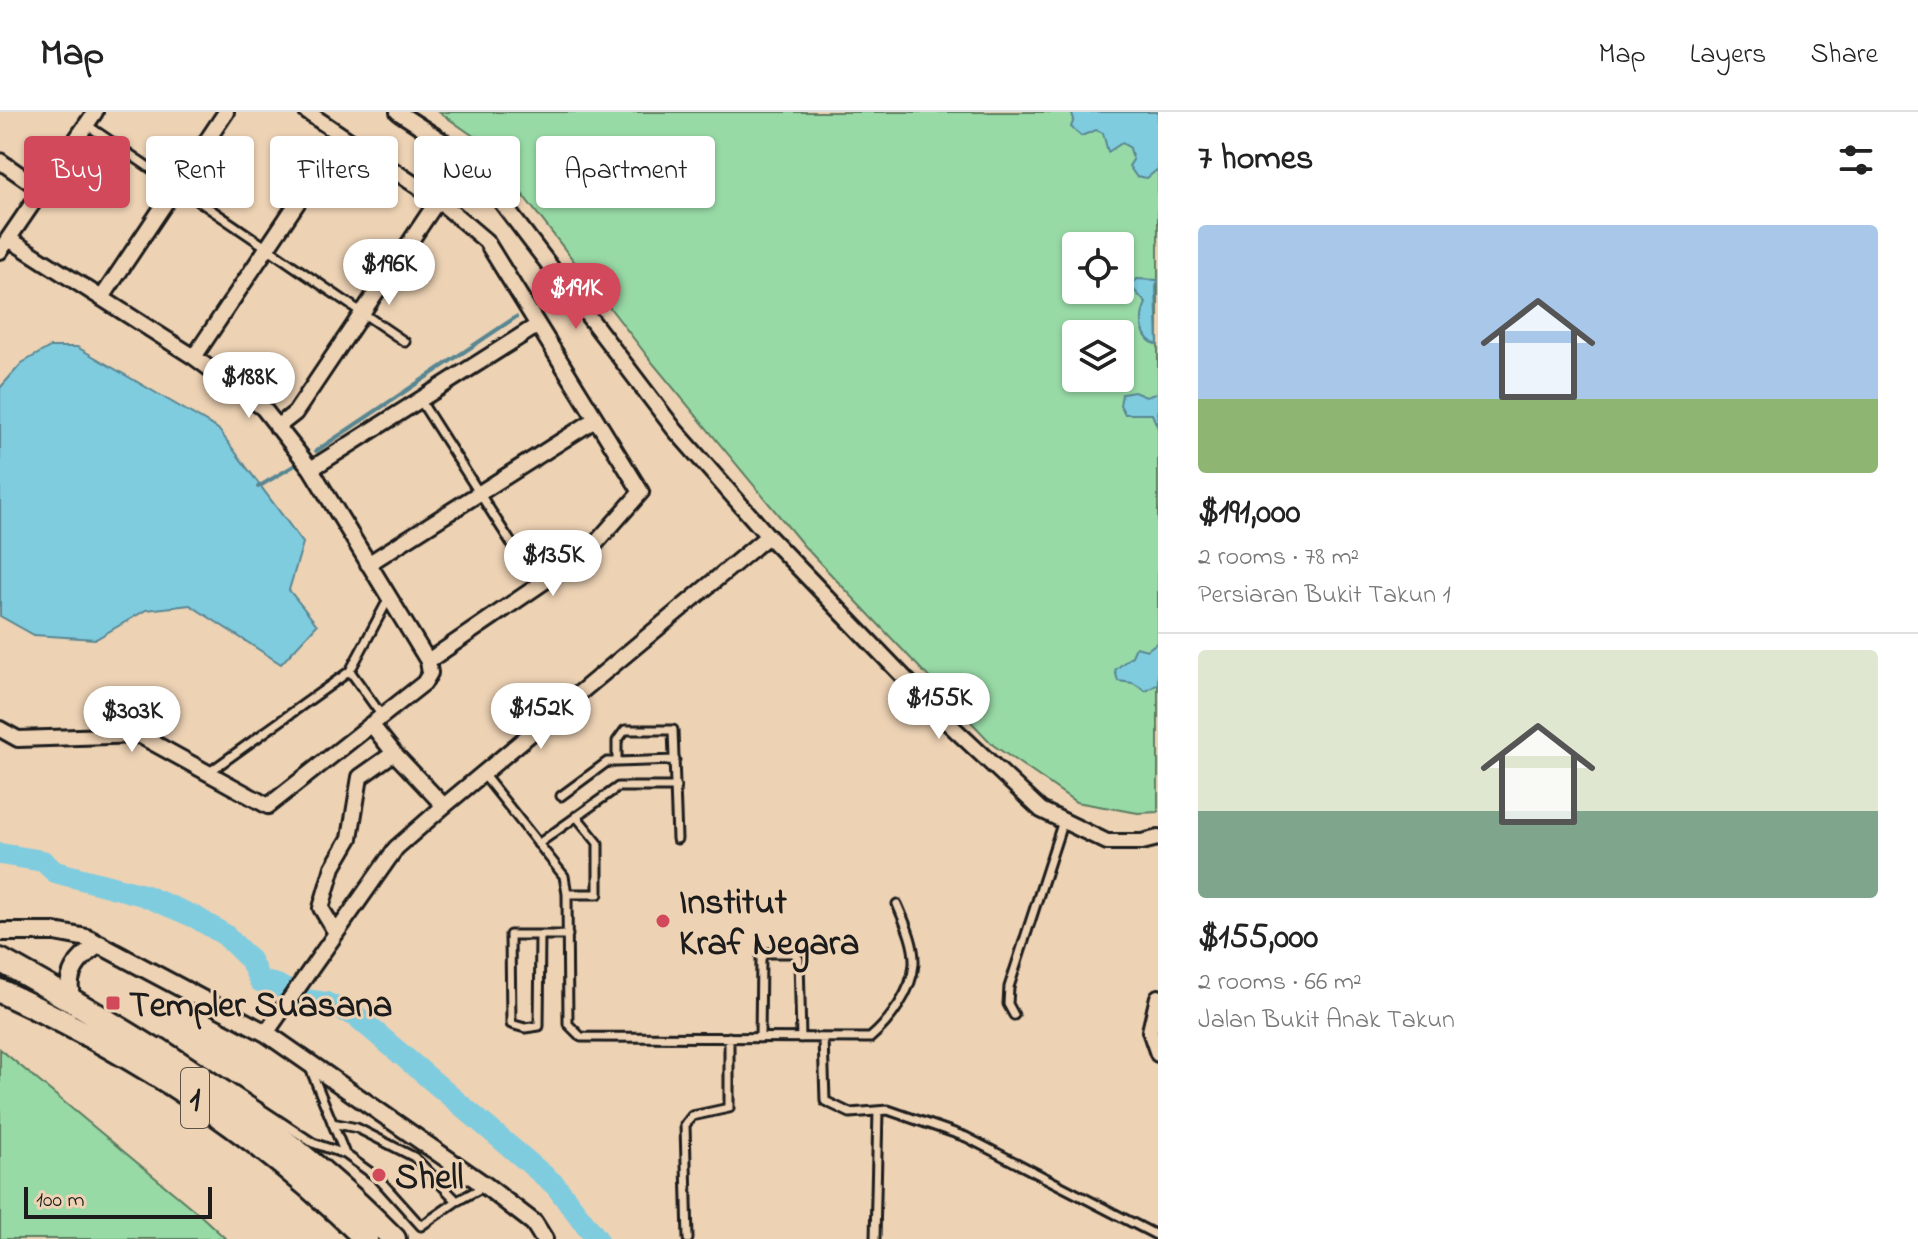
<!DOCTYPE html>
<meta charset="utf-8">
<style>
:root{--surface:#fff;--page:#f2f2f2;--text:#222;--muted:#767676;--line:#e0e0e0;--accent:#d1495b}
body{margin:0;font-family:"Indie Flower",sans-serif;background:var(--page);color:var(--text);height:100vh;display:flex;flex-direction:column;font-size:30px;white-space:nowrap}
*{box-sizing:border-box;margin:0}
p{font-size:26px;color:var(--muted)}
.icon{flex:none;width:44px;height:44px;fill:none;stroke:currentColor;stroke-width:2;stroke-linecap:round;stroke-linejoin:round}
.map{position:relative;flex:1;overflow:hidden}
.sheet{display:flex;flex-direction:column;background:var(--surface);width:760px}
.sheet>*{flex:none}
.guide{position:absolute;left:24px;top:24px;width:760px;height:72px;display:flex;gap:16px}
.fabs{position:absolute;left:1062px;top:120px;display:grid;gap:16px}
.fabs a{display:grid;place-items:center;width:72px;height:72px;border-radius:8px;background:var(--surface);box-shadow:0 2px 6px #0004;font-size:40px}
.scale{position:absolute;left:24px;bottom:20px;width:188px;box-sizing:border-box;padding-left:8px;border:4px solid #1c1c1c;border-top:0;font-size:22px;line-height:28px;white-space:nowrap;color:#1c1c1c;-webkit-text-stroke:6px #edd2b4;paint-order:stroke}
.price{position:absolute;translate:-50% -68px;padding:0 18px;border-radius:28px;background:#fff;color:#222;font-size:26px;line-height:52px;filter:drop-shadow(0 2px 4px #0008)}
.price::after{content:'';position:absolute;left:50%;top:48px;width:24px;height:18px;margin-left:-12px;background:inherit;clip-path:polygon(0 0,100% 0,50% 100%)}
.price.current{background:var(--accent);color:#fff}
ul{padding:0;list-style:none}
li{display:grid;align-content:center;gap:16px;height:424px;padding:0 40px}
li+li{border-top:2px solid var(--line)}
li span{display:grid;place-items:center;height:248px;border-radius:8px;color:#555}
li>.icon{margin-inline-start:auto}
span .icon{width:144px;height:144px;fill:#fffc;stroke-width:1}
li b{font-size:34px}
h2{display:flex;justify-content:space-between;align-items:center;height:96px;padding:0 40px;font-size:34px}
.pill{padding:0 28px;border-radius:8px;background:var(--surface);box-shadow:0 2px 6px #0004;font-size:28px;line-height:72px}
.pill.current{background:var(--accent);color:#fff}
header{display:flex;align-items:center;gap:48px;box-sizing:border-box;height:112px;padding:0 40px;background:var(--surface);border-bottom:2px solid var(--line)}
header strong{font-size:38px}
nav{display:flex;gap:44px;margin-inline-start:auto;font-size:28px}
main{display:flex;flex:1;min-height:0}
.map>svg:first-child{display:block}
.green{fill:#98daa6;stroke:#5a7b61;stroke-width:2;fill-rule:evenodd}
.water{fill:#80ccdf;stroke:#588691;stroke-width:2}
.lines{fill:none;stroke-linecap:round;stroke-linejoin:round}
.stream{stroke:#588691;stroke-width:4}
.river{stroke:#80ccdf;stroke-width:22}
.service-casing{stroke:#1c1c1c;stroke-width:13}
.minor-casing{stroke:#1c1c1c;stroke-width:20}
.tertiary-casing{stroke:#1c1c1c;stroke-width:22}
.trunk-casing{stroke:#1c1c1c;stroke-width:28}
.service{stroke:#edd2b4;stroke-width:7}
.minor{stroke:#edd2b4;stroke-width:14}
.tertiary{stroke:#edd2b4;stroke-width:16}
.trunk{stroke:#edd2b4;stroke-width:22}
.poi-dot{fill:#d1495b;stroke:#edd2b4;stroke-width:3}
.labels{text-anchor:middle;stroke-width:6;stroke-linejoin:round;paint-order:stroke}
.shield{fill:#edd2b4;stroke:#5b534a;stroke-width:2}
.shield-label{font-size:34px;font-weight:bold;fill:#1c1c1c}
.poi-label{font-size:36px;font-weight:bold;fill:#1c1c1c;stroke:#edd2b4;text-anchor:start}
</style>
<header>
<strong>Map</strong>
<nav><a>Map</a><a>Layers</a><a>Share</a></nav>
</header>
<main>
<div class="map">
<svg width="1158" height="1127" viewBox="0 0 1158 1127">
<rect width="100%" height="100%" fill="#edd2b4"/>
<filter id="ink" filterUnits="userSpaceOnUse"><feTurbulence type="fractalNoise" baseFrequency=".0125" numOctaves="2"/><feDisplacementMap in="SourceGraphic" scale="16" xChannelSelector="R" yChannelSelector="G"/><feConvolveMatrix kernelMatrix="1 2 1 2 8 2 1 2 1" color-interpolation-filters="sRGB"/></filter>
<g filter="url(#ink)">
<path class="green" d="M439,0H1158V700L1138,701L1076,690L993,633L804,434L651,249L482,30ZM1076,134H1120V178H1076ZM1076,222H1120V266H1076Z
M0,937L199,1102L226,1127H0Z"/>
<path class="water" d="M1071,0H1158V57L1147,66L1136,64L1129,54L1133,48L1130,36L1122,31L1108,40L1103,21L1096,18L1081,24L1071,15L1074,7Z
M1136,167L1158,168L1156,175L1158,233C1140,228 1139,206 1146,191L1133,177V171Z
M50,235H77L218,317L303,431L289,478L317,513L281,552L190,493L146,498L96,527L34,523L0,504V276L22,251Z
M1134,280L1146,285L1158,281V316L1152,302H1125L1120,293L1122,282Z
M1158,530V572L1146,579L1133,571L1118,569L1115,558L1132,544L1136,535L1147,538Z"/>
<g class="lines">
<path class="stream" d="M316,339L516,205
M258,375L297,352"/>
<path class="river" d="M0,742L43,749L55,760L143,783L195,805L225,823L250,848L260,869L277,873L305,888L326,891L356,904L555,1073L597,1127"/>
<g class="service-casing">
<path id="service" d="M87,13L405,230
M420,288L538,473
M350,559L382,604
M675,648L617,650V629L625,618H673L677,727
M208,661L350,559L389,486
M483,662L564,764L567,782L568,912L581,925L870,926C890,909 912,879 914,852C915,832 905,811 897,792
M561,684L607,650H617
M538,732L618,675H676
M567,782H598V731L576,704
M540,823L539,914L525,916L511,912L510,823H568
M1014,903L1008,892L1009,875L1063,709
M760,926L761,846L766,841H794L799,847L801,926
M823,926L825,989L850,1001L888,998L966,1025L1158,1124
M162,931L313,1031L345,1042L378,1066L421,1114L457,1089L485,1074
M310,956L345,1042
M332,1011L357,1016L414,1045L457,1089
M688,1127L685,1013L692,1004L729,996V925
M875,1127L878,999"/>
</g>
<g class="minor-casing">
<path id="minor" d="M307,0L439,89L486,129L641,380L589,439L428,549
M398,0L467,45L675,318L768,424L948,611L1041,698L1107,730H1142L1158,726
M0,49L43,79
M0,139L95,0
M103,184L226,0
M194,245L342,24
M277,315L295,301L467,45
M311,357L538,213
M368,452L596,307
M371,612L394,641L444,694
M0,617L18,627L139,623L268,694L424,571L430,561L428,549L311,357L263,296L194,245L9,127
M336,821L321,796L333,755L350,726L360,665L394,641
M1158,885L1150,919L1158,942
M266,921L396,736L444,694L768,424"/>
</g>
<g class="tertiary-casing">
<path id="tertiary" d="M0,820H55L87,826L266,921L486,1074L534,1111L544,1127
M73,889C62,864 79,845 100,832"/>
</g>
<g class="trunk-casing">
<path id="trunk" d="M0,848C145,928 277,1008 394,1127
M0,879C140,944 256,1019 366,1127"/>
</g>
<use href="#service" class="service"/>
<use href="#minor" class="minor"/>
<use href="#tertiary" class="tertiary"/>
<use href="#trunk" class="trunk"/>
</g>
</g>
<g class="poi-dot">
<circle cx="663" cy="809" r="8"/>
<rect x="105" y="883" width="16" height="16" rx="4"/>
<circle cx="379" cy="1063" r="8"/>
</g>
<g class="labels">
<rect class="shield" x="181" y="956" width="28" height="60" rx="6"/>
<g class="shield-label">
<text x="195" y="998">1</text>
</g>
<g class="poi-label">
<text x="679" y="801">Institut<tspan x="679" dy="41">Kraf Negara</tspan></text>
<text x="129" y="904">Templer Suasana</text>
<text x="395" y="1076">Shell</text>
</g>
</g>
</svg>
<div class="fabs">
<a><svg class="icon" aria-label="locate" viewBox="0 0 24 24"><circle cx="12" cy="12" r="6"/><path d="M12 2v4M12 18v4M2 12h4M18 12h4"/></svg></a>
<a><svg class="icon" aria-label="layers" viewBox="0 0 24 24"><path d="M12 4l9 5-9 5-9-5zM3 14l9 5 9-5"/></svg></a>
</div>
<div class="scale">100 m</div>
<b class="price" style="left:389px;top:195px">$196K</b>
<b class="price current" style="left:576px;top:219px">$191K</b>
<b class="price" style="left:249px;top:308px">$188K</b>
<b class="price" style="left:553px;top:486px">$135K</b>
<b class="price" style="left:939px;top:629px">$155K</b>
<b class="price" style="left:541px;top:639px">$152K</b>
<b class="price" style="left:132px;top:642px">$303K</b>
<div class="guide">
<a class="pill current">Buy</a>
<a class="pill">Rent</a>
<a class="pill">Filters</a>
<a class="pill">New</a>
<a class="pill">Apartment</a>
</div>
</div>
<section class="sheet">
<h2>7 homes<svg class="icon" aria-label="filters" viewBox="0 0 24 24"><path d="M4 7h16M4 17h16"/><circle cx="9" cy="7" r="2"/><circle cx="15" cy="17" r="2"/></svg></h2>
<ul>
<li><span style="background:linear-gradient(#a9c7e8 70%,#8fb573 0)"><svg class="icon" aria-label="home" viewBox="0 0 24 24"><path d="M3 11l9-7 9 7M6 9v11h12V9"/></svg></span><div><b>$191,000</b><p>2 rooms · 78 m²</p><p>Persiaran Bukit Takun 1</p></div></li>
<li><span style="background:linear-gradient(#dfe7d0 65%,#7fa58c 0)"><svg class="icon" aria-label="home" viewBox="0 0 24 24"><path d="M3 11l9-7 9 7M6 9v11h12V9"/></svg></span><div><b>$155,000</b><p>2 rooms · 66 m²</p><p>Jalan Bukit Anak Takun</p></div></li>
</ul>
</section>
</main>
